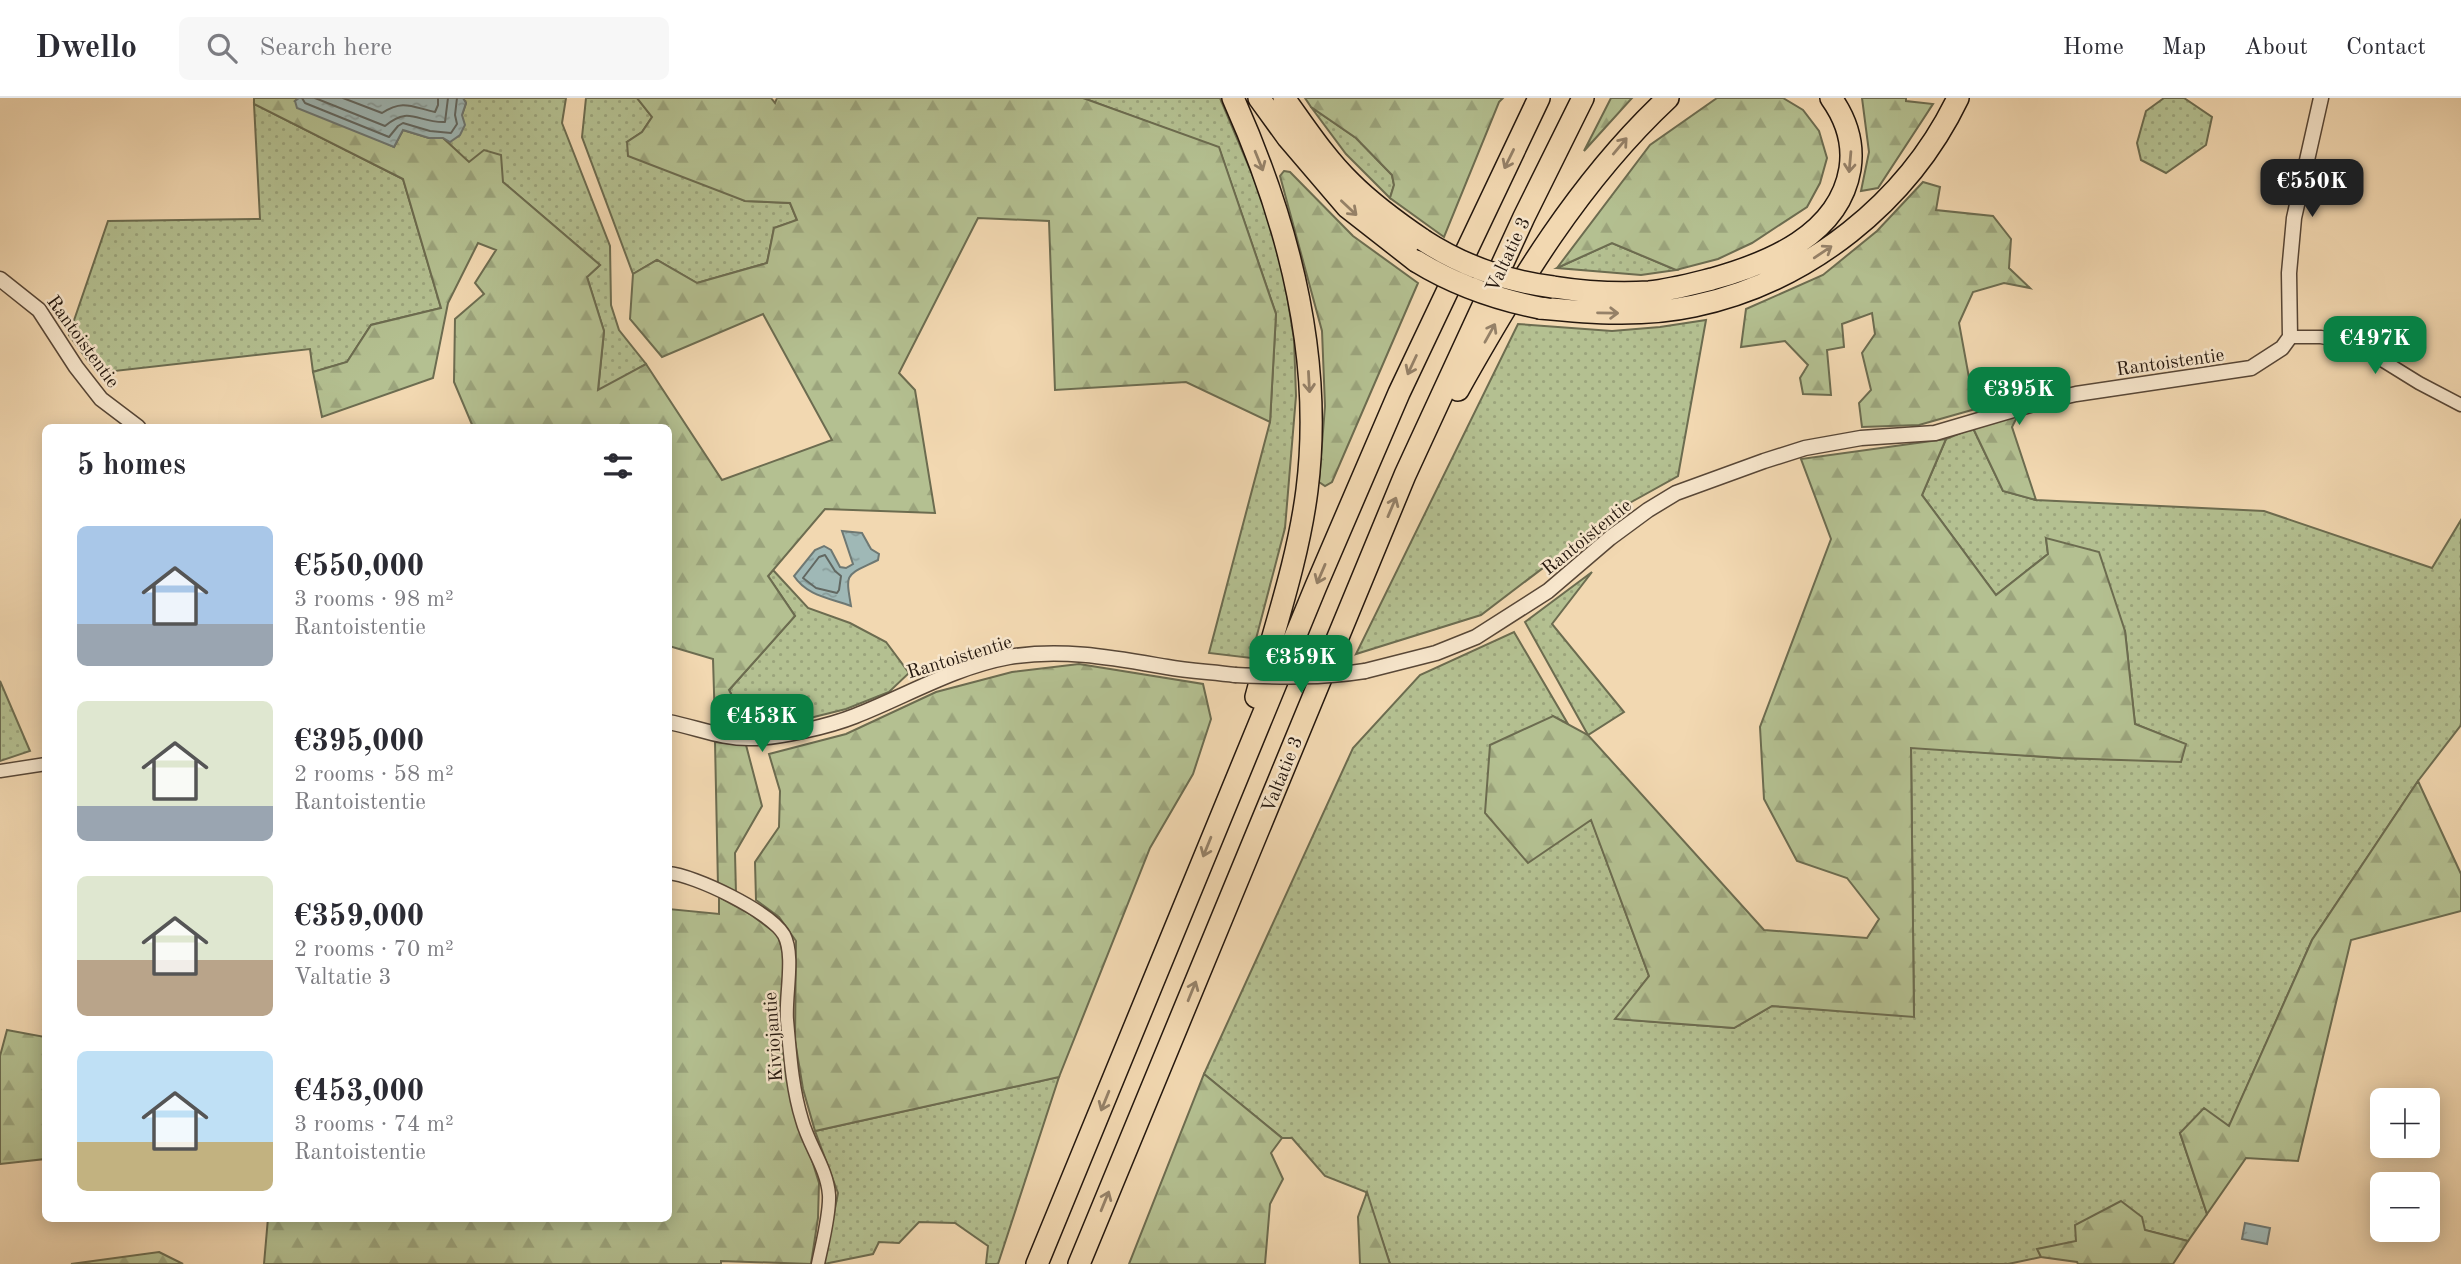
<!DOCTYPE html>
<meta charset="utf-8">
<style>
:root{--surface:#fff;--page:#f7f7f7;--text:#2b2b33;--muted:#7c7c81;--line:#e1e1e2;--accent:#0b8043}
body{margin:0;font-family:"Old Standard TT",serif;background:var(--page);color:var(--text);height:100vh;display:flex;flex-direction:column;font-size:26px;white-space:nowrap}
*{box-sizing:border-box;margin:0}
p{font-size:23px;color:var(--muted)}
.icon{flex:none;width:38px;height:38px;fill:none;stroke:currentColor;stroke-width:2;stroke-linecap:round;stroke-linejoin:round}
.map{position:relative;flex:1;overflow:hidden}
.details{position:absolute;left:42px;top:326px;width:630px;height:798px;display:flex;flex-direction:column;background:var(--surface);border-radius:10px;box-shadow:0 4px 18px #0003}
.details>*{flex:none}
.fabs{position:absolute;left:2370px;top:990px;display:grid;gap:14px}
.fabs a{display:grid;place-items:center;width:70px;height:70px;border-radius:10px;background:var(--surface);box-shadow:0 4px 18px #0003;font-size:35px}
.price{position:absolute;translate:-50% -60px;padding:0 16px;border-radius:14px;background:var(--accent);color:#fff;font-size:23px;line-height:46px;filter:drop-shadow(0 2px 4px #0008)}
.price::after{content:'';position:absolute;left:50%;top:42px;width:21px;height:16px;margin-left:-10px;background:inherit;clip-path:polygon(0 0,100% 0,50% 100%)}
.price.current{background:#222;color:#fff}
ul{padding:0;list-style:none}
li{display:flex;align-items:center;gap:21px;height:175px;padding:0 35px}
li span{display:grid;place-items:center;flex:none;width:196px;height:140px;border-radius:10px;color:#555}
li>.icon{margin-inline-start:auto}
span .icon{width:84px;height:84px;fill:#fffc;stroke-width:1}
li b{font-size:30px}
h2{display:flex;justify-content:space-between;align-items:center;height:84px;padding:0 35px;font-size:30px}
header{display:flex;align-items:center;gap:42px;box-sizing:border-box;height:98px;padding:0 35px;background:var(--surface);border-bottom:2px solid var(--line)}
header strong{font-size:33px}
nav{display:flex;gap:38px;margin-inline-start:auto;font-size:24px}
.search{width:490px;height:63px;background:var(--page);display:flex;align-items:center;gap:18px;box-sizing:border-box;padding:0 24px;border-radius:10px;color:var(--muted);font-size:26px}
.map>svg:first-child{display:block}
.grass{fill:url(#grass-dots);stroke:#6c6c50;stroke-width:2}
.forest{fill:url(#forest-firs);stroke:#6c6c50;stroke-width:2}
.water{fill:url(#water-ripples);stroke:#6e7873;stroke-width:2}
.lines{fill:none;stroke-linecap:round;stroke-linejoin:round}
.shore{stroke:#626862;stroke-width:2}
.minor-casing{stroke:#584737;stroke-width:15}
.tertiary-casing{stroke:#584737;stroke-width:17}
.motorway-casing{stroke:#24170e;stroke-width:24}
.minor{stroke:#f7e6cc;stroke-width:12}
.tertiary{stroke:#f7e6cc;stroke-width:14}
.motorway{stroke:#f2d8b1;stroke-width:21}
.tertiary-bridge-casing{stroke:#584737;stroke-width:17;stroke-linecap:butt}
.motorway-bridge-casing{stroke:#24170e;stroke-width:24;stroke-linecap:butt}
.tertiary-bridge{stroke:#f7e6cc;stroke-width:14}
.motorway-bridge{stroke:#f2d8b1;stroke-width:21}
.oneway{stroke:#958168}
.labels{text-anchor:middle;stroke-width:5;stroke-linejoin:round;paint-order:stroke}
.street-label{font-size:19px;fill:#24170e;stroke:#f7e6cc}
</style>
<header>
<strong>Dwello</strong>
<div class="search"><svg class="icon" aria-label="search" viewBox="0 0 24 24"><circle cx="10" cy="10" r="6"/><path d="M15 15l6 6"/></svg>Search here</div>
<nav><a>Home</a><a>Map</a><a>About</a><a>Contact</a></nav>
</header>
<div class="map">
<svg width="2461" height="1166" viewBox="0 0 2461 1166">
<defs>
<pattern id="grass-dots" width="8" height="8" patternUnits="userSpaceOnUse" patternTransform="scale(1.75)"><rect width="8" height="8" fill="#b4c091"/><path d="M2 2h.1M6 6h.1" fill="none" stroke="#9ba47c" stroke-width="1.8" stroke-linecap="round"/></pattern>
<pattern id="forest-firs" width="22" height="20" patternUnits="userSpaceOnUse" patternTransform="scale(1.75)"><rect width="22" height="20" fill="#b4c091"/><path d="M5 1l3.5 6h-7zM16 11l3.5 6h-7z" fill="#9ba47c"/></pattern>
<pattern id="water-ripples" width="26" height="14" patternUnits="userSpaceOnUse" patternTransform="scale(1.75)"><rect width="26" height="14" fill="#9fb8b6"/><path d="M2 4q2-2 4 0t4 0M15 11q2-2 4 0t4 0" fill="none" stroke="#899d9b"/></pattern>
</defs>
<rect width="100%" height="100%" fill="#f2d8b1"/>
<filter id="stains"><feTurbulence type="fractalNoise" baseFrequency=".00286" numOctaves="4"/><feColorMatrix values="0 0 0 0 .2 0 0 0 0 .09 0 0 0 0 .02 0 0 0 .5 -.17"/></filter>
<radialGradient id="worn" r=".72"><stop offset=".6" stop-color="#630" stop-opacity="0"/><stop offset="1" stop-color="#630" stop-opacity=".3"/></radialGradient>
<path class="grass" d="M463,0H566L562,25L610,148L611,207L619,232L646,266L598,293L604,233L587,179L600,167L503,84L469,65L443,40L462,17L466,5Z
M586,0H637L652,19L642,34L627,44L745,103L790,105L797,122L774,130L767,165L697,185L657,162L633,176L582,39Z
M1083,0H1220L1268,114L1281,160L1294,241L1296,298L1285,430L1251,560L1209,555L1270,324L1276,216L1219,50Z
M2164,0H2184L2212,19L2206,47L2166,75L2141,62L2137,45L2146,13Z
M254,6L403,81L441,210L371,227L347,264L313,274L310,251L97,275L69,237L108,123L260,121Z
M1311,9L1356,40L1392,77L1394,87L1390,100L1346,56Z
M1612,145L1676,172L1641,177L1557,170Z
M1706,222L1678,378L1626,407L1481,517L1356,556L1518,226L1612,233L1660,229Z
M1973,330L2003,393L2036,402L2264,413L2432,470L2461,422V627L2418,683L2312,842L2229,1029L2180,1035L2207,1116L2188,1143L2145,1132L2038,1151L2041,1159L2008,1166H1390L1366,1094L1325,1078L1292,1040H1282L1204,976L1353,650L1420,577L1514,534L1568,626L1553,618L1649,878L1616,921L1734,930L1772,908L1914,918L1911,649L2061,660L2181,663L2185,646L2135,626L2125,533L2046,441L2048,456L1996,497L1922,397L1946,341Z
M773,472L808,510L850,525L886,544L909,575L889,594L846,611L806,621L749,630L729,592L795,518L768,478Z
M1592,474L1552,526L1624,614L1588,637L1525,524Z
M0,583L30,653L0,663Z
M1059,979L998,1166H986L988,1148L955,1125L919,1124L899,1145L879,1144L873,1156L824,1166L838,1095L815,1033Z"/>
<path class="forest" d="M254,0H299L295,3L394,49L403,32L429,40H443L469,64L484,52L501,57L503,84L600,167L587,179L604,233L598,292L646,266L722,382L832,342L763,216L662,259L630,221L633,176L657,162L697,185L767,165L774,130L797,122L790,105L745,103L628,58L627,44L642,34L652,19L637,0H771L775,5L777,0H1083L1219,49L1276,216L1270,324L1186,284L1055,292L1049,123L978,120L899,275L915,292L935,415L825,411L768,478L795,518L729,592L749,630L715,627L713,561L669,548L668,329H473L454,284L455,221L484,196L475,185L496,152L478,145L448,205L433,280L322,319L313,274L347,264L371,227L441,210L403,81L254,6Z
M1305,0H1503L1499,4L1444,139L1390,100L1394,87L1392,77L1356,40L1311,9Z
M1611,0H1632L1584,53Z
M1717,0H1783L1803,12L1819,33L1827,60L1820,85L1807,109L1752,145L1718,161L1676,172L1612,145L1557,170L1650,47Z
M1862,0H1906V3L1933,6L1878,90L1861,93L1869,54Z
M1284,73L1290,74L1353,138L1418,185L1332,384L1325,388L1319,384L1325,308L1322,233L1280,78Z
M1923,84L1940,89L1936,112L1993,118L2011,141L2009,170L2030,190L2004,185L1973,194L1959,225L1972,296L1986,308L1919,327L1862,329L1859,305L1871,292L1862,255L1875,236L1872,215L1842,226L1844,249L1827,252L1831,297L1803,296L1800,280L1808,267L1785,243L1741,249L1746,211L1823,177L1877,133Z
M2019,315L2012,329L2036,402L2003,393L1973,330Z
M1946,341L1922,397L1996,497L2048,456L2046,440L2099,454L2125,533L2135,626L2186,646L2181,664L2061,660L1911,650L1914,919L1772,908L1734,930L1615,921L1649,878L1591,722L1528,765L1485,715L1490,647L1553,618L1588,637L1764,832L1867,840L1879,821L1847,780L1797,763L1764,701L1760,629L1831,441L1801,361Z
M1079,566L1203,586L1211,621L1193,676L1150,750L1059,979L815,1033L803,991L795,943L796,843L779,819L756,802L755,764L779,729L780,693L769,656L846,636L936,594L1012,574Z
M715,644L746,647L762,708L735,755L736,796L718,788Z
M2418,683L2461,776V813L2351,842L2298,1063L2246,1060L2207,1116L2180,1035L2204,1010L2229,1028L2312,842Z
M719,799L750,816L778,837L783,855V898L807,1046L819,1085L818,1120L811,1166L721,1163V1166H264L268,1120H668L669,811L719,816Z
M7,932L45,939V1061L0,1066V958Z
M1204,976L1282,1040L1271,1055L1283,1081L1270,1106L1265,1166H1129Z
M1367,1094L1390,1166H1360L1358,1119Z
M2121,1103L2142,1119L2145,1132L2188,1143L2173,1166H2078L2077,1164L2041,1159L2037,1151L2076,1143L2075,1127Z
M159,1154L183,1166H71Z"/>
<path class="water" d="M299,0H463L466,5L462,17L465,27L460,37L450,44L443,40H429L403,32L394,49L297,10L295,3Z
M842,433L862,435L871,451L879,456L878,462C846,478 845,473 851,508C830,500 807,498 794,478L815,452L824,448L831,452L840,469L846,470L853,466Z
M2245,1125L2270,1130L2267,1146L2242,1141Z"/>
<g class="lines">
<path class="shore" d="M302,0L305,5L389,39L398,28L403,25L430,33L451,35L457,26L455,17L457,0
M315,0L385,28C410,7 417,25 445,24L448,0
M343,0L382,15C403,1 412,9 435,14L438,7V0
M825,457L835,473L841,478L839,492L837,495L816,490L803,480L819,459Z"/>
<g class="minor-casing">
<path id="minor" d="M2290,239H2321L2356,246L2419,285L2461,307
M0,673L46,666
M668,775C695,777 771,814 784,837C795,857 785,899 787,922C790,955 792,990 802,1022C809,1048 827,1070 829,1097C830,1117 822,1146 818,1166"/>
</g>
<g class="tertiary-casing">
<path id="tertiary" d="M0,181L39,212L76,269L101,301L138,329
M1365,573L1436,555L1476,539L1548,493L1610,440L1648,412L1676,395L1764,363L1805,350L1861,340L1935,335L2037,305L2076,296L2251,270L2282,250L2290,239L2289,175L2294,120L2321,0
M668,624C696,629 723,641 752,640C779,640 830,628 855,618C906,598 954,569 1009,559C1063,550 1114,560 1167,569C1189,573 1213,574 1235,577"/>
</g>
<g class="motorway-casing">
<path id="motorway" d="M1233,0C1288,123 1324,257 1307,392C1298,463 1274,531 1256,599
M1259,0L1288,40L1347,109L1416,163
M1284,0C1305,29 1325,60 1351,85C1373,107 1398,125 1423,142
M1553,189C1585,194 1617,196 1649,194C1670,192 1692,186 1712,181C1769,165 1839,137 1850,71C1854,45 1846,21 1831,0
M1540,210C1591,215 1643,219 1694,208C1808,184 1908,104 1958,0
M1458,292C1517,187 1579,83 1668,0
M1037,1166L1316,488L1399,295L1539,0
M1079,1166L1405,377L1524,119L1583,0"/>
</g>
<use href="#minor" class="minor"/>
<use href="#tertiary" class="tertiary"/>
<use href="#motorway" class="motorway"/>
<g class="tertiary-bridge-casing">
<path id="tertiary-bridge" d="M1235,577C1280,579 1321,580 1365,573"/>
</g>
<g class="motorway-bridge-casing">
<path id="motorway-bridge" d="M1423,142C1463,168 1506,183 1553,189
M1416,163C1455,187 1495,201 1540,210"/>
</g>
<use href="#tertiary-bridge" class="tertiary-bridge"/>
<use href="#motorway-bridge" class="motorway-bridge"/>
</g>
<defs><path id="oneway-shaft" d="M-6 0H5M1.5-3L5.5 0L1.5 3" fill="none" stroke-width="1.6" stroke-linecap="round" stroke-linejoin="round" transform="scale(1.75)"/></defs>
<g class="oneway">
<use href="#oneway-shaft" transform="translate(1620 48) rotate(-50)"/>
<use href="#oneway-shaft" transform="translate(1509 61) rotate(116)"/>
<use href="#oneway-shaft" transform="translate(1259 63) rotate(68)"/>
<use href="#oneway-shaft" transform="translate(1850 64) rotate(95)"/>
<use href="#oneway-shaft" transform="translate(1349 110) rotate(43)"/>
<use href="#oneway-shaft" transform="translate(1823 154) rotate(-34)"/>
<use href="#oneway-shaft" transform="translate(1608 215) rotate(1)"/>
<use href="#oneway-shaft" transform="translate(1490 235) rotate(-61)"/>
<use href="#oneway-shaft" transform="translate(1412 267) rotate(115)"/>
<use href="#oneway-shaft" transform="translate(1309 284) rotate(87)"/>
<use href="#oneway-shaft" transform="translate(1392 409) rotate(-67)"/>
<use href="#oneway-shaft" transform="translate(1321 476) rotate(113)"/>
<use href="#oneway-shaft" transform="translate(1207 749) rotate(112)"/>
<use href="#oneway-shaft" transform="translate(1192 893) rotate(-68)"/>
<use href="#oneway-shaft" transform="translate(1105 1003) rotate(112)"/>
<use href="#oneway-shaft" transform="translate(1105 1103) rotate(-68)"/>
</g>
<g class="labels">
<g class="street-label">
<text transform="translate(1507 156) rotate(-65)" y="7">Valtatie 3</text>
<text transform="translate(84 243) rotate(54)" y="7">Rantoistentie</text>
<text transform="translate(2170 263) rotate(-8)" y="7">Rantoistentie</text>
<text transform="translate(1586 438) rotate(-39)" y="7">Rantoistentie</text>
<text transform="translate(959 558) rotate(-17)" y="7">Rantoistentie</text>
<text transform="translate(1281 676) rotate(-68)" y="7">Valtatie 3</text>
<text transform="translate(772 939) rotate(-94)" y="7">Kiviojantie</text>
</g>
</g>
<rect width="100%" height="100%" filter="url(#stains)"/>
<rect width="100%" height="100%" fill="url(#worn)"/>
</svg>
<div class="fabs">
<a>+</a>
<a>−</a>
</div>
<b class="price current" style="left:2312px;top:121px">€550K</b>
<b class="price" style="left:2375px;top:278px">€497K</b>
<b class="price" style="left:2019px;top:329px">€395K</b>
<b class="price" style="left:1301px;top:597px">€359K</b>
<b class="price" style="left:762px;top:656px">€453K</b>
<section class="details">
<h2>5 homes<svg class="icon" aria-label="filters" viewBox="0 0 24 24"><path d="M4 7h16M4 17h16"/><circle cx="9" cy="7" r="2"/><circle cx="15" cy="17" r="2"/></svg></h2>
<ul>
<li><span style="background:linear-gradient(#a9c7e8 70%,#9aa5b1 0)"><svg class="icon" aria-label="home" viewBox="0 0 24 24"><path d="M3 11l9-7 9 7M6 9v11h12V9"/></svg></span><div><b>€550,000</b><p>3 rooms · 98 m²</p><p>Rantoistentie</p></div></li>
<li><span style="background:linear-gradient(#dfe7d0 75%,#9aa5b1 0)"><svg class="icon" aria-label="home" viewBox="0 0 24 24"><path d="M3 11l9-7 9 7M6 9v11h12V9"/></svg></span><div><b>€395,000</b><p>2 rooms · 58 m²</p><p>Rantoistentie</p></div></li>
<li><span style="background:linear-gradient(#dfe7d0 60%,#b9a48a 0)"><svg class="icon" aria-label="home" viewBox="0 0 24 24"><path d="M3 11l9-7 9 7M6 9v11h12V9"/></svg></span><div><b>€359,000</b><p>2 rooms · 70 m²</p><p>Valtatie 3</p></div></li>
<li><span style="background:linear-gradient(#bfe0f5 65%,#c2b280 0)"><svg class="icon" aria-label="home" viewBox="0 0 24 24"><path d="M3 11l9-7 9 7M6 9v11h12V9"/></svg></span><div><b>€453,000</b><p>3 rooms · 74 m²</p><p>Rantoistentie</p></div></li>
</ul>
</section>
</div>
